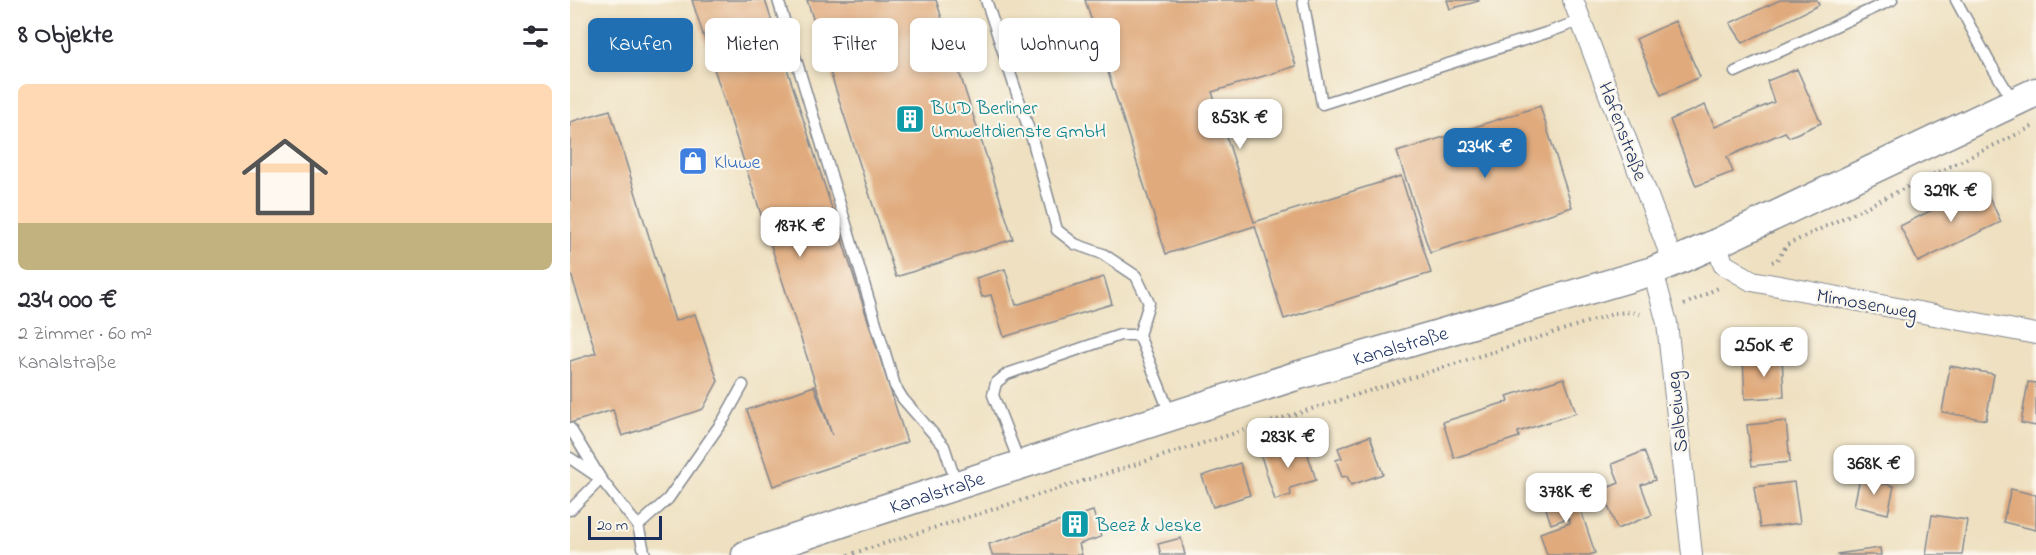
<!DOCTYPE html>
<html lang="de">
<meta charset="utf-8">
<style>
:root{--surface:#fff;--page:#f2f2f3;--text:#2b2b33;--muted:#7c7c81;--accent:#1f6fb2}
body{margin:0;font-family:"Indie Flower",sans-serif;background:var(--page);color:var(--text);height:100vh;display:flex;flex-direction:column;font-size:22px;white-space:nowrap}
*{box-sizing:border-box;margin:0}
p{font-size:20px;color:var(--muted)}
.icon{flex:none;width:33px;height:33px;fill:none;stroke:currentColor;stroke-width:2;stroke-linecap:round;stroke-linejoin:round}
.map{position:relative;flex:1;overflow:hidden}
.details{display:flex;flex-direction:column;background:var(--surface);width:570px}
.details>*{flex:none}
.hud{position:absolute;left:18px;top:18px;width:570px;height:54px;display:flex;gap:12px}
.scale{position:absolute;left:18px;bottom:15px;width:74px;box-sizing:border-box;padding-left:6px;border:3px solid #1b2f5e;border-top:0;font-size:16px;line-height:21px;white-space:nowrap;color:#1b2f5e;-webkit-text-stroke:4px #fbf7ec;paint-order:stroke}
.price{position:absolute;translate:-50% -51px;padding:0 14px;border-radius:12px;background:#fff;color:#222;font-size:20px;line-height:39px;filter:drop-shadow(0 2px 3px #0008)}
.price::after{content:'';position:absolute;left:50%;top:36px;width:18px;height:14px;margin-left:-9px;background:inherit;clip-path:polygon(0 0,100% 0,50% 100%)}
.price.active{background:var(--accent);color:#fff}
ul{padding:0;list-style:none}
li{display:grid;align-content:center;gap:12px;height:318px;padding:0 18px}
li span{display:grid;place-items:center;height:186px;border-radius:9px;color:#555}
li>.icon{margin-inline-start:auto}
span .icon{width:108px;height:108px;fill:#fffc;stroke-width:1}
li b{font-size:26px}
h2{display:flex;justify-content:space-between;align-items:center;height:72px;padding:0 18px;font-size:26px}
.tag{padding:0 21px;border-radius:9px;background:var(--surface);box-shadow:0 3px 9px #0003;font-size:21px;line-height:54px}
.tag.active{background:var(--accent);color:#fff}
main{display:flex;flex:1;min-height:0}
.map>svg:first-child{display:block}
.building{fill:#e0aa7d}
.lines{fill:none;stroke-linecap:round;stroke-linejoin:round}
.lane-casing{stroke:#84888f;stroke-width:13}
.street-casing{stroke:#84888f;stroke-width:22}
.secondary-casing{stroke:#84888f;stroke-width:31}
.path{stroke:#84888f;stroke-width:4;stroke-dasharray:1.5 4.5;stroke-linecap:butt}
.lane{stroke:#fff;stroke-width:10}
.street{stroke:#fff;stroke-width:20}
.secondary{stroke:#fff;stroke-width:28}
.labels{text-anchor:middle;stroke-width:4.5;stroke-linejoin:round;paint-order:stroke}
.culture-label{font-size:20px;fill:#0d838f;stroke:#fbf7ec;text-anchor:start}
.street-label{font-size:20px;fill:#1b2f5e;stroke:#fbf7ec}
.shop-label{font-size:20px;fill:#366cbe;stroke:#fbf7ec;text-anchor:start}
</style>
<main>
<section class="details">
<h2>8 Objekte<svg class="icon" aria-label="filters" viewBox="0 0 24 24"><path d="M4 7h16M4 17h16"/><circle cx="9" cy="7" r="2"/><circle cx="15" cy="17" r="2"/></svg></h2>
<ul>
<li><span style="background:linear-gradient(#ffd9b3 75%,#c2b280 0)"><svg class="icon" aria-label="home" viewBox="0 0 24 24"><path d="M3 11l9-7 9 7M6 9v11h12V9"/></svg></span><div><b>234 000 €</b><p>2 Zimmer · 60 m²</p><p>Kanalstraße</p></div></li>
</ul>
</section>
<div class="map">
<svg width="1466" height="555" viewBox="0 0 1466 555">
<rect width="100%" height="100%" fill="#fbf7ec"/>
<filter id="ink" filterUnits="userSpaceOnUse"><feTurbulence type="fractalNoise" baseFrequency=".0167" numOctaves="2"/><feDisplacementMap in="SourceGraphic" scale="12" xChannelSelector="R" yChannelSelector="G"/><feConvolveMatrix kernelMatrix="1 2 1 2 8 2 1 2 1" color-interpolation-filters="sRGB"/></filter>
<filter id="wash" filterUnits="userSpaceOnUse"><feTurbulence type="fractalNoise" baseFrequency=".008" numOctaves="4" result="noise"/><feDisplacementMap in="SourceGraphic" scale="24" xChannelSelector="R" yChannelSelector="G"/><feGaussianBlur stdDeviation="1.35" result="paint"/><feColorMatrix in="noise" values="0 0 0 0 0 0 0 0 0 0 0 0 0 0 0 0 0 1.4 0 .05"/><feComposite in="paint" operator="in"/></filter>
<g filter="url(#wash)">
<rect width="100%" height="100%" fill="#eee0c0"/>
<g id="blocks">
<path class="building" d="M122,0H195L337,442L203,486L177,410L244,386L262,435Z
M237,0H366L443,239L326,277Z
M515,0H706L726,66L642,92L684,222L831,176L861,273L714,319L685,226L596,254Z
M877,0H909V1L880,9Z
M1210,0H1247L1249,5L1173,43L1160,23Z
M1105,21L1130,77L1091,95L1066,39Z
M1227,69L1251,123L1219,137L1215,132L1157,157L1163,172L1126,186L1100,120L1135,105L1145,127L1204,102L1197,81Z
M970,106L1002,207L860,253L827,152Z
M40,110L105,321L125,314L148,381L133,409L52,436L43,410L0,423V361L26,353L0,271V122Z
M1412,182L1431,222L1348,262L1330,226L1380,201L1378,198Z
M435,269L446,305L534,277L542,304L434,337L421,295L412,297L406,278Z
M1212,356L1214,397L1175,399L1173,358Z
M1380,366L1424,374L1416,420L1372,412Z
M994,378L1006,413L948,432L949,437L884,458L873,422L939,401L937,396Z
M1458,382L1466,383V426L1451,423Z
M1216,421L1220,462L1182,466L1177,425Z
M800,436L813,474L781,485L777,476L772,477L766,460L772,458L768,448Z
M734,442L746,480L720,488L721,495L705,500L691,456Z
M1074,451L1085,480L1071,485L1082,515L1047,529L1032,490L1049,483L1042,464Z
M670,463L680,495L643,507L632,476Z
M1290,478L1324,486L1318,514L1284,506Z
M1224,482L1230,523L1190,528L1184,487Z
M1002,483L1025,553L1019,555H977L970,533L1000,523L998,518L981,524L971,493Z
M1441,489L1466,495V530L1433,522Z
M523,511L531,537L509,544L512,555H422L419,544Z
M1362,515L1397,520L1392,555H1356Z
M611,538L615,555H591L588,544Z
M1310,548L1311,555H1267V554Z"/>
</g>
</g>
<g filter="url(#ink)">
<use href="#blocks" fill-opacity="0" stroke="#84888f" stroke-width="1.5"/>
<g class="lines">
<g class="lane-casing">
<path id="lane" d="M208,0L325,386L333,399L374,446L387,485
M416,0L463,142L487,230L505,244L533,254L566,276L579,303L569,335
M733,0L752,104L979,32L1012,20
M1386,0L1421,65L1444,102
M1165,72L1322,0
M0,428L31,479L68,526L75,555
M0,458L31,479L0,510
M450,464L423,395L426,383L437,374L550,335H569L601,416
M68,526L98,499L154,419L173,385"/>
</g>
<g class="street-casing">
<path id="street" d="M1003,0L1103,262
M1147,243L1153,264L1182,281L1466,334
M1083,271L1097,323L1122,555"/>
</g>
<g class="secondary-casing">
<g id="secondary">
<path id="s1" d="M176,555L304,512L729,375L1083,271L1147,243L1466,92"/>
</g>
</g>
<path class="path" d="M1202,262L1207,260L1217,245L1466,125
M1114,305L1150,287
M278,555L1046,313L1061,312L1072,315"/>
<use href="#lane" class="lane"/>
<use href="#street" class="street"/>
<use href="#secondary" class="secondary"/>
</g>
</g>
<defs>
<g id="building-square" transform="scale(1.5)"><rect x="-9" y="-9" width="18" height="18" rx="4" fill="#0f9aa8" stroke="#fbf7ec"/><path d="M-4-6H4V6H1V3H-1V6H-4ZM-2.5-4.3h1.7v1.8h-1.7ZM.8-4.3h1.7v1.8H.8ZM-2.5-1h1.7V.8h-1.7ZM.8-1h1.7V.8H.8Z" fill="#fff"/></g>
<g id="shop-square" transform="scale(1.5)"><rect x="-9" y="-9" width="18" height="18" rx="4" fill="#3f7fe0" stroke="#fbf7ec"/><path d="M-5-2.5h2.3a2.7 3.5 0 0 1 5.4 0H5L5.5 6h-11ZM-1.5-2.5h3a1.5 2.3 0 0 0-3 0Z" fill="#fff"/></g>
</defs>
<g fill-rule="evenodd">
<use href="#building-square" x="340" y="119"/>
<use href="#shop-square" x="123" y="161"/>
<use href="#building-square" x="505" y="524"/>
</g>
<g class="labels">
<g class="culture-label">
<text x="361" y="114">BUD Berliner<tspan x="361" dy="23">Umweltdienste GmbH</tspan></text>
<text x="526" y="531">Beez &amp; Jeske</text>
</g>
<g class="street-label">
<text transform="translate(1054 131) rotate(69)" y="7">Hafenstraße</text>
<text transform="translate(1297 303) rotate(10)" y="7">Mimosenweg</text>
<text dy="7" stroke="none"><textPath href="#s1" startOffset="687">Kanalstraße</textPath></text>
<text transform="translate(1106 412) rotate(-96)" y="7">Salbeiweg</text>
<text dy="7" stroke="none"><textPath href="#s1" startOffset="201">Kanalstraße</textPath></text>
</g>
<g class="shop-label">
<text x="144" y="168">Kluwe</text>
</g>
</g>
</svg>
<div class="scale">20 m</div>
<b class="price" style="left:670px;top:150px">853K €</b>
<b class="price active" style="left:915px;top:179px">234K €</b>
<b class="price" style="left:1381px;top:223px">329K €</b>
<b class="price" style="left:230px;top:258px">187K €</b>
<b class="price" style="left:1194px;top:378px">250K €</b>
<b class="price" style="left:718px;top:469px">283K €</b>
<b class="price" style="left:1304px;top:496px">368K €</b>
<b class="price" style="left:996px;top:524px">378K €</b>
<div class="hud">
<a class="tag active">Kaufen</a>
<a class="tag">Mieten</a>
<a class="tag">Filter</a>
<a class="tag">Neu</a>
<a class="tag">Wohnung</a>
</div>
</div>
</main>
